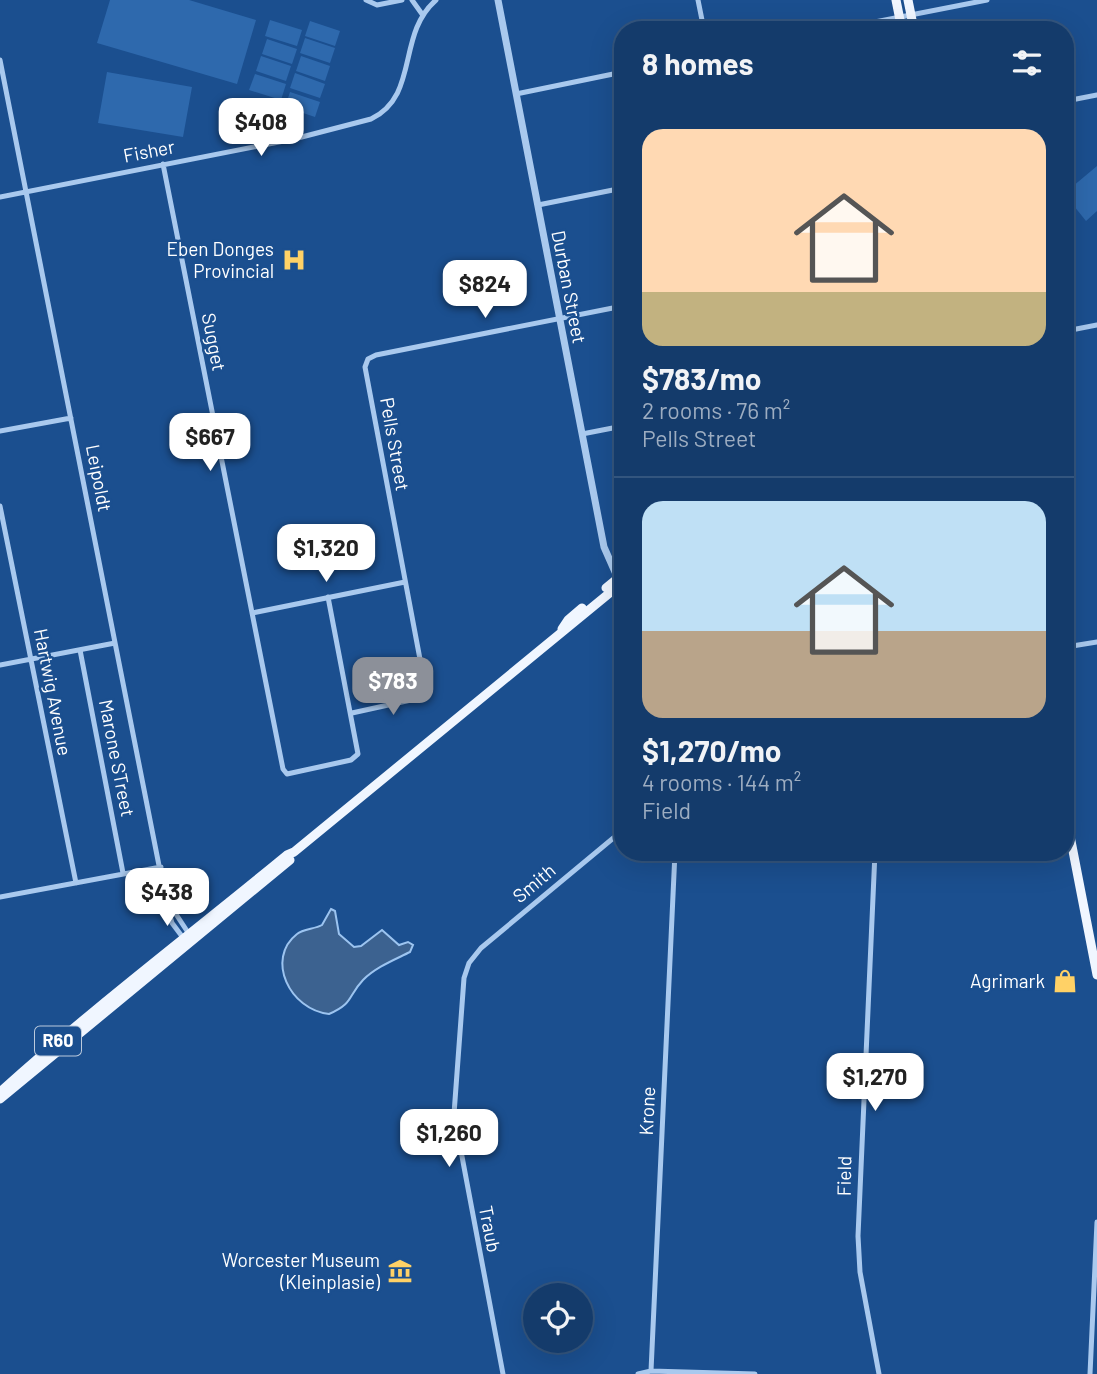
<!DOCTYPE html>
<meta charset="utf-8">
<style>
:root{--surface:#143b6b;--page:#1d4271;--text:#f1f3f6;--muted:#9dadc1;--line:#33557e;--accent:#8c9099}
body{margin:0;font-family:Barlow,sans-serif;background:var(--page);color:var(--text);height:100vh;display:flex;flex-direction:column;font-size:26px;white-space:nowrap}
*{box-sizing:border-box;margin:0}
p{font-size:23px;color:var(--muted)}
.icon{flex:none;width:38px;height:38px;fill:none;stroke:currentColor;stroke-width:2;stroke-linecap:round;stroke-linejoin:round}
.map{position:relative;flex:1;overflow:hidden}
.sheet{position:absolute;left:614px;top:21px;width:460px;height:840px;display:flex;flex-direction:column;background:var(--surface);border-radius:28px;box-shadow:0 7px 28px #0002,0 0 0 2px var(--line)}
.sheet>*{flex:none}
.buttons{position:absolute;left:523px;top:1283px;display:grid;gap:14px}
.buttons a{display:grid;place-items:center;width:70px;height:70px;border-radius:50%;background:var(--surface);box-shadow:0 7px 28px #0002,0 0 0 2px var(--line);font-size:35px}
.price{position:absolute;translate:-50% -60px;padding:0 16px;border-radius:14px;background:#fff;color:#222;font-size:23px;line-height:46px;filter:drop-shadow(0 2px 4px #0008)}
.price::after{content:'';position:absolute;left:50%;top:42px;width:21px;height:16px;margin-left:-10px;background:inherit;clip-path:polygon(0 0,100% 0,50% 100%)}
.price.selected{background:var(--accent);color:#fff}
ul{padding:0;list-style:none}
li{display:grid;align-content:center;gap:14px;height:371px;padding:0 28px}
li+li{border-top:2px solid var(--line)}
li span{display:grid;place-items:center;height:217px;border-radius:21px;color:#555}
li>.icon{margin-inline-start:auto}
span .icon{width:126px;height:126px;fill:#fffc;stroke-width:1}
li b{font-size:30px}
h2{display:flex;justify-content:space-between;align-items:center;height:84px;padding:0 28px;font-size:30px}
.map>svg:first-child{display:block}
.green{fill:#2e69ad}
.water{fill:#3c6290;stroke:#9cc4f0;stroke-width:2}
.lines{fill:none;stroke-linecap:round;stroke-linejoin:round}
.minor{stroke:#a9c9ee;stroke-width:5}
.tertiary{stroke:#a9c9ee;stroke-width:7}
.primary{stroke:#f0f6ff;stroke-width:9}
.labels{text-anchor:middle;stroke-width:5;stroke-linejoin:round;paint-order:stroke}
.shield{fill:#1b4f8f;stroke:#bbcadd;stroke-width:2}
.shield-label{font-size:18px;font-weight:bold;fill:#fff}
.street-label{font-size:19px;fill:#fff;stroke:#1b4f8f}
.poi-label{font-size:19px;fill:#fff;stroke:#1b4f8f;text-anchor:end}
</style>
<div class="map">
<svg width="1097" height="1374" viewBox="0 0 1097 1374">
<rect width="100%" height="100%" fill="#1b4f8f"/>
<path class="green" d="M110,0H189L256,20L237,84L97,43Z
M270,20L302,30L297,46L265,36Z
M310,21L340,31L335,46L305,36Z
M305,38L335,48L330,63L300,53Z
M267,39L297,49L292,64L262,54Z
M261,56L291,66L286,81L256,71Z
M301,56L330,66L325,81L296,71Z
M107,72L192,87L183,137L98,123Z
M295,73L325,84L320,98L290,88Z
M255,74L286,84L281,100L249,90Z
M290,92L320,102L315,117L285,107Z
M1097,166V211L1086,221L1066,196V192Z"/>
<path class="water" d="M331,909L335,911L339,934L354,947L361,946L382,930L399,945L408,942L413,945L410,952C394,960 376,967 363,980C347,997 354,1003 329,1014C290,1010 265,959 297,934C303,929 315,929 322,925Z"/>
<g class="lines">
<path class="minor" d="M366,0L377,5L402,0
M412,0L422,14
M698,0L704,30
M834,30L987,0
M0,60L167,906L172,923L184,939
M516,94L623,72
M1066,101L1097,95
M163,164L283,769L287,774L351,760L358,754L328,597
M0,197L294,139L371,119C420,95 396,35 436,0
M538,205L623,188
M1066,331L1097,325
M0,431L71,418
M582,434L623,426
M0,506L76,883
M252,613L405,582
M1066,647L1097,642
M80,650L123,873
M0,665L115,643
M352,713L420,698L426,691L365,367L368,359L376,355L623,306
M875,852L858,1236L860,1272L879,1374
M0,897L161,867
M168,902L189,934
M651,1371L675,852
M503,1374L454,1114L464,978L469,963L481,948L623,830
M638,1374L651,1371L755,1374
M1090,1374L1097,1222"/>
<path class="tertiary" d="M498,0L604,547L619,581"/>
<path class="primary" d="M896,0L902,30
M908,0L914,30
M606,588L623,574
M562,629L568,620L582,608
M1066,815L1097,975
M0,1092C92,1009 191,934 287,855L294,852L623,582
M0,1099L290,860"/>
</g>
<defs>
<g id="hospital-bare" transform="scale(1.89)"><path d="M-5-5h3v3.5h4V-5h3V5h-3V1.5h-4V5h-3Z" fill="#ffd166" stroke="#1b4f8f" stroke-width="2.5" paint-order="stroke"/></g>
<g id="shop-bare" transform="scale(1.89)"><path d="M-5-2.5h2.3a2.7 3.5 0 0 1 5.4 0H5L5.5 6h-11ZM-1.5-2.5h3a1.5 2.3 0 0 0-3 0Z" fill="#ffd166" stroke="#1b4f8f" stroke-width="2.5" paint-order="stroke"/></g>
<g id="museum-bare" transform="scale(1.89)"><path d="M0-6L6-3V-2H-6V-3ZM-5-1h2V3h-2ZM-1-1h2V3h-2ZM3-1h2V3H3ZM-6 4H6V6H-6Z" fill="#ffd166" stroke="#1b4f8f" stroke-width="2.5" paint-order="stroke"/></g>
</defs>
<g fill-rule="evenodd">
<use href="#hospital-bare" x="294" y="260"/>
<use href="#shop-bare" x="1065" y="981"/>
<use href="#museum-bare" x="400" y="1271"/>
</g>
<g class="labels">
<rect class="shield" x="35" y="1026.5" width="46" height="29" rx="5"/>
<g class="shield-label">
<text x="58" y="1047">R60</text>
</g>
<g class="street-label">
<text transform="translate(149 151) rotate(-11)" y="7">Fisher</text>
<text transform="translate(569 287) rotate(79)" y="7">Durban Street</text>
<text transform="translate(214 342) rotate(79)" y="7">Sugget</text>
<text transform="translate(395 444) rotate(80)" y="7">Pells Street</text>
<text transform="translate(99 478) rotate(79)" y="7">Leipoldt</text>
<text transform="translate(53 692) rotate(79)" y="7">Hartwig Avenue</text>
<text transform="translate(117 758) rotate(79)" y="7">Marone STreet</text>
<text transform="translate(534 883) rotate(-40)" y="7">Smith</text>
<text transform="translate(647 1111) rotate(-87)" y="7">Krone</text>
<text transform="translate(844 1176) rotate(-89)" y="7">Field</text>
<text transform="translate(490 1229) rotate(79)" y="7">Traub</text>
</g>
<g class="poi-label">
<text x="274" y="256">Eben Donges<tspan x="274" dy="22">Provincial</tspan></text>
<text x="1045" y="988">Agrimark</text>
<text x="380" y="1267">Worcester Museum<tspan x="380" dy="22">(Kleinplasie)</tspan></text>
</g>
</g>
</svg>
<div class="buttons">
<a><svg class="icon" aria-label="locate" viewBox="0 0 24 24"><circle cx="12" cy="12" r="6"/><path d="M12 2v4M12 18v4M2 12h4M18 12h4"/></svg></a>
</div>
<b class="price" style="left:261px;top:158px">$408</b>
<b class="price" style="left:485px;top:320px">$824</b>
<b class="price" style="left:210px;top:473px">$667</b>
<b class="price" style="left:326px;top:584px">$1,320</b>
<b class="price selected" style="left:393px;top:717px">$783</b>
<b class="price" style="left:167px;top:928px">$438</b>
<b class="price" style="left:875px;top:1113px">$1,270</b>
<b class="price" style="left:449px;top:1169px">$1,260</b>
<section class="sheet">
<h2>8 homes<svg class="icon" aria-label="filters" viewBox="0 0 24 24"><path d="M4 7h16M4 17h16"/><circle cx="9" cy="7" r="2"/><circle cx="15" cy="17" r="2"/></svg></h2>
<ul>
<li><span style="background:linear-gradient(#ffd9b3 75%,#c2b280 0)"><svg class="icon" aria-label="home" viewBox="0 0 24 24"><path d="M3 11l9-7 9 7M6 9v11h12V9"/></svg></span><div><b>$783/mo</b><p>2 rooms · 76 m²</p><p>Pells Street</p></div></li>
<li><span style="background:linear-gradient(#bfe0f5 60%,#b9a48a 0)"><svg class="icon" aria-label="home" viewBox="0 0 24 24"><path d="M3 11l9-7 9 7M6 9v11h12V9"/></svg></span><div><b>$1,270/mo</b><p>4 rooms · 144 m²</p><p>Field</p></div></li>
</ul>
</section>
</div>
